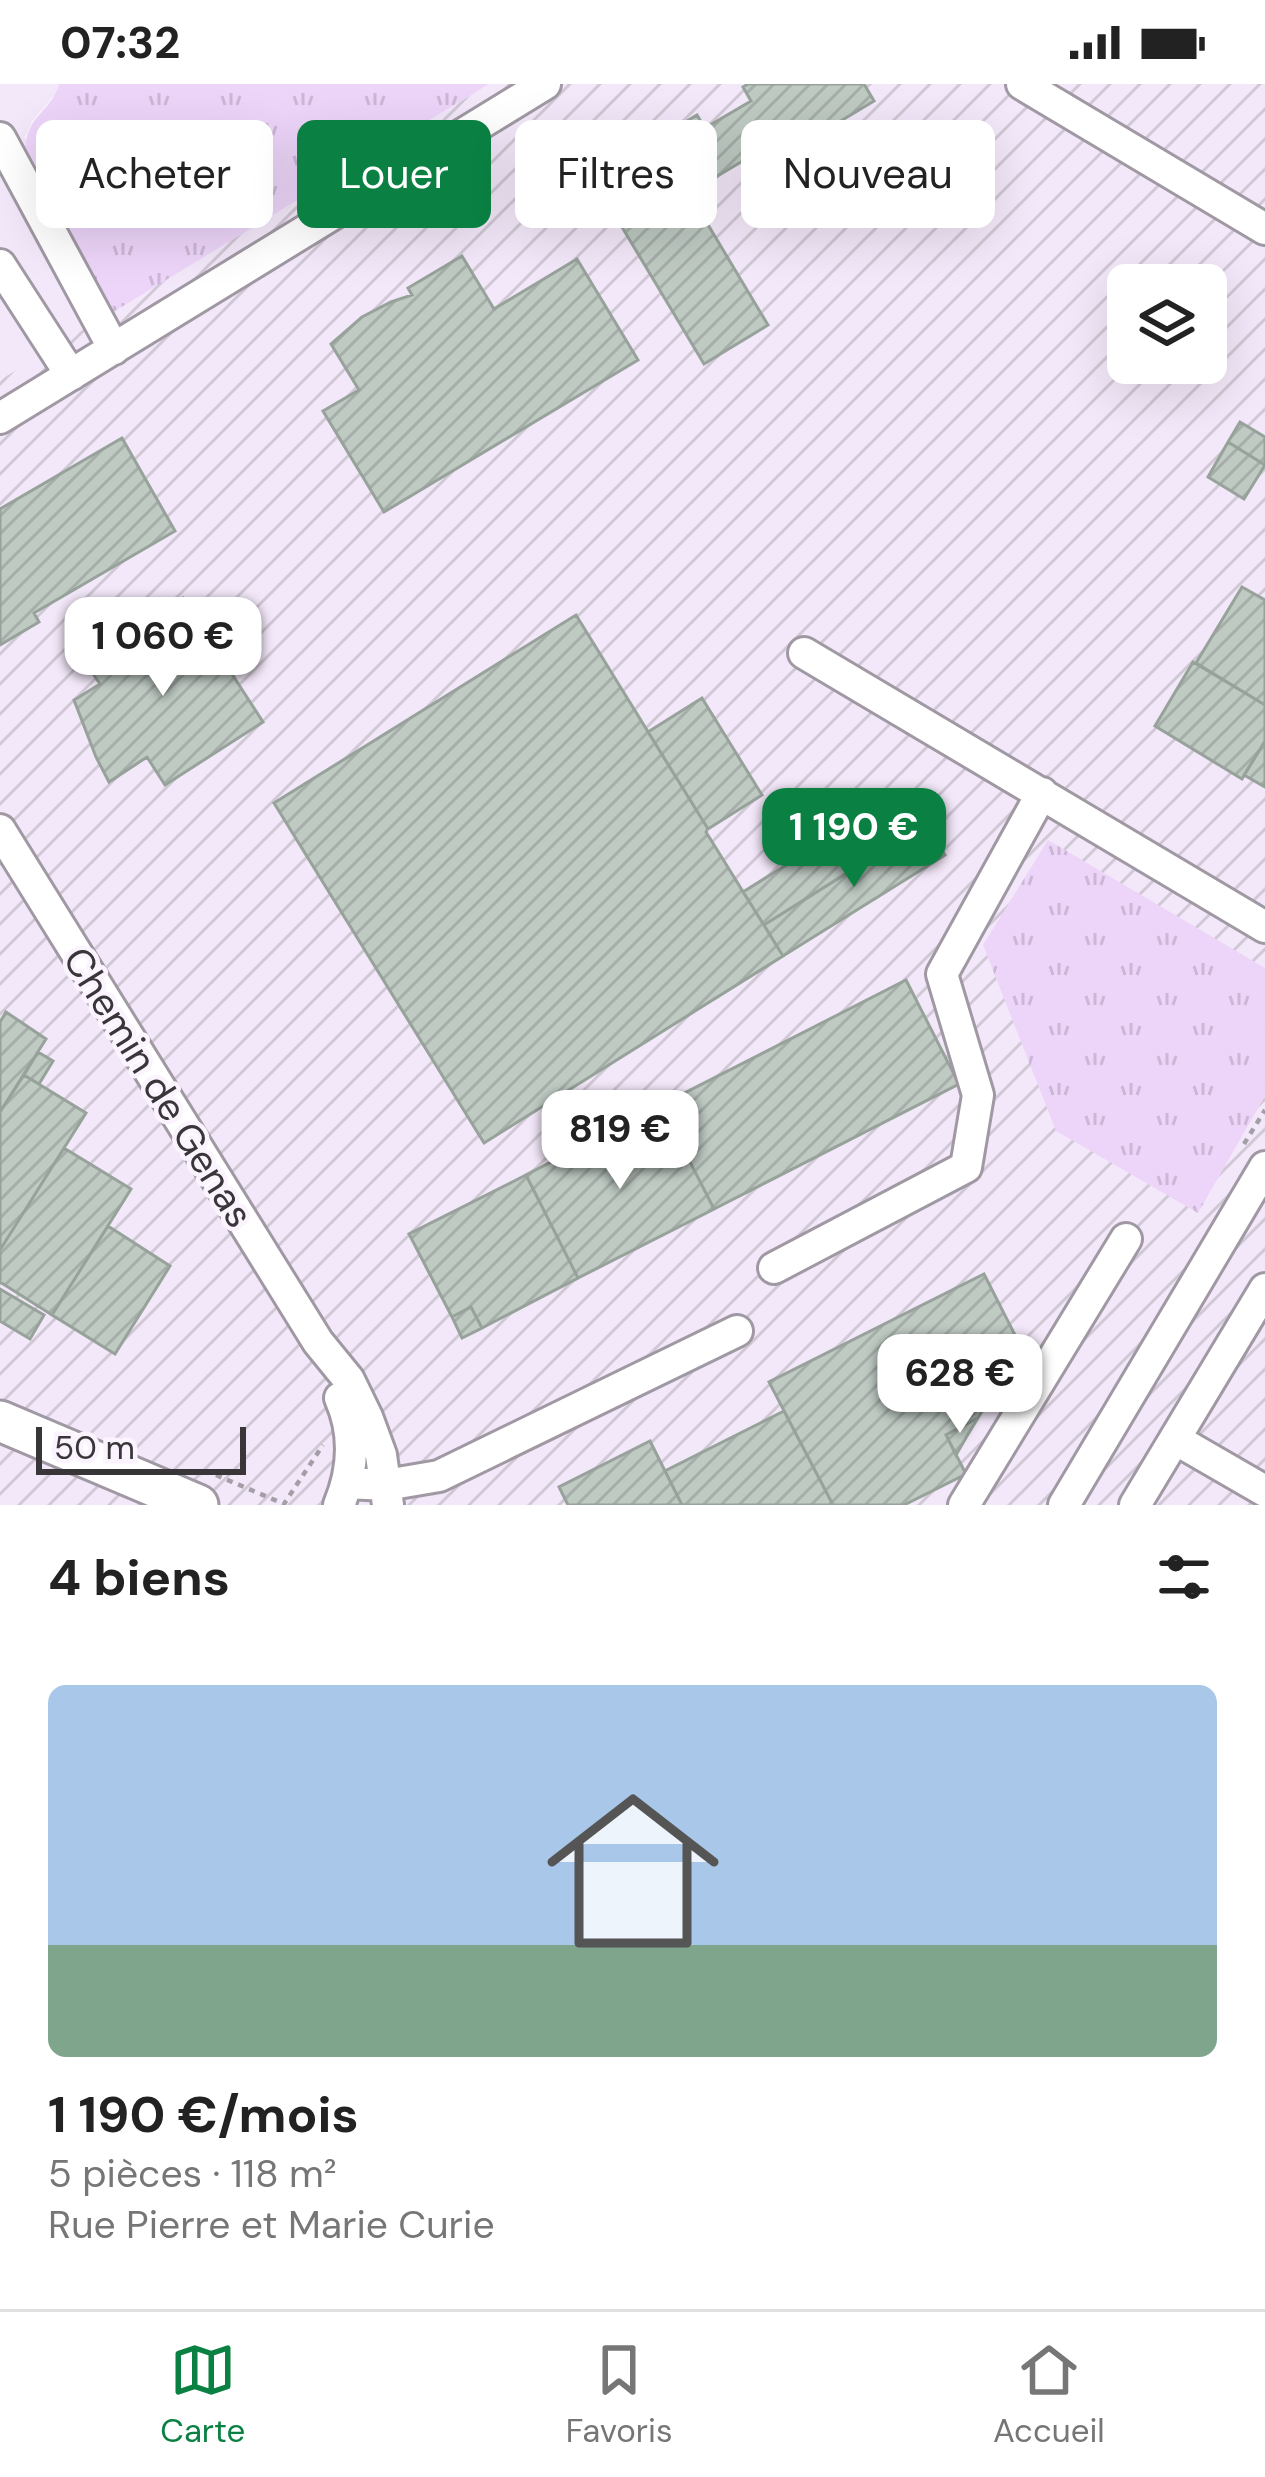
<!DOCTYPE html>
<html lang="fr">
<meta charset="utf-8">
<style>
:root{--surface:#fff;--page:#f2f2f2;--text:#222;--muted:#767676;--line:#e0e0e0;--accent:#0b8043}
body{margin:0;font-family:"DM Sans",sans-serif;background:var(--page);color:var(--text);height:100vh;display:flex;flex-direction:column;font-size:45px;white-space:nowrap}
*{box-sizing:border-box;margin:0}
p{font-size:39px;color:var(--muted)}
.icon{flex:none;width:66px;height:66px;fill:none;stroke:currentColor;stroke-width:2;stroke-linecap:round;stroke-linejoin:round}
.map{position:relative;height:1421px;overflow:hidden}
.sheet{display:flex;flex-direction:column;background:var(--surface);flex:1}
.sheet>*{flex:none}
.banner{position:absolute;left:36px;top:36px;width:1194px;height:108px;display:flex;gap:24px}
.tools{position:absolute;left:1107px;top:180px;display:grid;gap:24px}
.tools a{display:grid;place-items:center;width:120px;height:120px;border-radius:18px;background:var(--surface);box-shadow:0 12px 48px #0002;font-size:60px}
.scale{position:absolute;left:36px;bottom:30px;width:210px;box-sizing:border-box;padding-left:12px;border:6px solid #39363a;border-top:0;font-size:33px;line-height:42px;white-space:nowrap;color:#39363a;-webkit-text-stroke:9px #fbf4ff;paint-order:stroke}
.price{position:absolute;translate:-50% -102px;padding:0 27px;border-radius:24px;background:#fff;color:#222;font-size:39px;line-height:78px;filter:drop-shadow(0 3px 6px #0008)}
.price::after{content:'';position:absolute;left:50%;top:72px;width:36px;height:27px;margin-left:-18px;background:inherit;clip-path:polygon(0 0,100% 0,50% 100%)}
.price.current{background:var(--accent);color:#fff}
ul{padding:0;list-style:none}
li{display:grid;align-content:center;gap:24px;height:636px;padding:0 48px}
li span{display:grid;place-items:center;height:372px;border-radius:18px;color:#555}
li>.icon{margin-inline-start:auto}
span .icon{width:216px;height:216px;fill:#fffc;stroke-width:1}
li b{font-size:51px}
h2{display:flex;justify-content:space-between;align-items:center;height:144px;padding:0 48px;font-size:51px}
.pill{padding:0 42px;border-radius:18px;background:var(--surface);box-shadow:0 12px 48px #0002;font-size:42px;line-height:108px}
.pill.current{background:var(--accent);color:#fff}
.status{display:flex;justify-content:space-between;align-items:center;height:84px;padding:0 60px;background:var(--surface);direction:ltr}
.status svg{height:33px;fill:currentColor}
.tab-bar{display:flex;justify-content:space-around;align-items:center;height:168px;border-top:3px solid var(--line);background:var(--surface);font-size:33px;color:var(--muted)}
.tab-bar a{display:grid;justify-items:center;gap:6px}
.tab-bar .current{color:var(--accent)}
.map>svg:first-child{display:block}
.built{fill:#f3e8f9}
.industrial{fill:url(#industrial-furrows);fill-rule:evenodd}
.grass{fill:url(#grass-tufts)}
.building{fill:url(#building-hatch);stroke:#97a29b;stroke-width:3}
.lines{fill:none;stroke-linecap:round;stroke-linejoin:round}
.minor-casing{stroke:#a099a3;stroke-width:36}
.major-casing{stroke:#a099a3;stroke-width:45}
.path{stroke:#a49ea6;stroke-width:4.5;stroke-dasharray:6 6;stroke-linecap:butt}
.minor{stroke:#fff;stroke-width:30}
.major{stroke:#fff;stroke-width:39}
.labels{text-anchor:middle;stroke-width:9;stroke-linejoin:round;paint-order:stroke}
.street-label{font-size:39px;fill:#39363a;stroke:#fbf4ff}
</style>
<div class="status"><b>07:32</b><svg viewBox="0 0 49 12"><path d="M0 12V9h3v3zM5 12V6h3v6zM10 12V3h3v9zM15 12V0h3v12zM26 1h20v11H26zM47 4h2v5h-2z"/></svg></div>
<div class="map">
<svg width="1265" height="1421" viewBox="0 0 1265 1421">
<defs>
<pattern id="industrial-furrows" width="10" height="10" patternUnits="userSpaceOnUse" patternTransform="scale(3)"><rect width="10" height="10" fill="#f3e8f9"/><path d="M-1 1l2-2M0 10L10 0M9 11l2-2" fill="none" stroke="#d1c8d6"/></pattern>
<pattern id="grass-tufts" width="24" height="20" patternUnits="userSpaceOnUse" patternTransform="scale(3)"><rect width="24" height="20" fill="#edd5f9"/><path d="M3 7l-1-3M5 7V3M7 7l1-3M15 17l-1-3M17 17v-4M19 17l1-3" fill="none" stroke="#ccb7d6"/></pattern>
<pattern id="building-hatch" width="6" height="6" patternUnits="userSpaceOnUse" patternTransform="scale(3)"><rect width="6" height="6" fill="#bfcac3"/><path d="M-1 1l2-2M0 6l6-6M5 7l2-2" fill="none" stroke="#a5aea8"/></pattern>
</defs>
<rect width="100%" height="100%" fill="#fbf4ff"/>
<path class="built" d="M0,0H59L56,9L32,37L25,53L110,230L0,296Z"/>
<path class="industrial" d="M489,0H1265V1421H0V296ZM1128,201H1206V279H1128Z"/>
<path class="grass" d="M59,0H489L110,230L25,71C25,29 50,31 59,0Z
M1048,756L1265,884V1012L1198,1129L1056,1047L983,861Z"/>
<path class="building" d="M748,0H864L874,17L784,71L776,57L689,109L768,241L704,280L592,93L697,31L705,44L751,17L743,3Z
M462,172L494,225L577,175L638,276L384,428L323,327L359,306L331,260L362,233L391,218L412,211L408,204Z
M1240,338L1265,353V381L1228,358Z
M122,354L175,447L34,529L39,538L0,561V425Z
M1228,358L1265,381L1244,415L1208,393Z
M1242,503L1265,516V621L1196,579Z
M183,514L263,638L165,701L147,673L109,698L96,673L74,616L100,600L85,578Z
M576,531L708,745L706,748L783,872L484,1059L274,719Z
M1193,578L1265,621V657L1242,695L1155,642Z
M702,614L762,711L708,745L648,648Z
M1265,657V703L1244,691Z
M887,718L907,751L764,841L743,808Z
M926,740L945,771L783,872L764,841Z
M906,896L959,1000L714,1125L661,1021Z
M6,928L46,955L0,1028V938Z
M38,968L53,977L39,1000L24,991Z
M24,991L86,1029L0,1166V1028Z
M661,1021L714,1125L578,1194L526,1091Z
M64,1064L131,1105L52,1231L0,1198V1166Z
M526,1091L578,1194L482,1244L471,1223L452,1233L409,1150Z
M108,1142L170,1182L115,1270L52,1231Z
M984,1190L1020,1261L978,1334L946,1351L966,1390L904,1421H833L769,1298Z
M0,1205L44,1231L30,1255L0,1237Z
M471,1223L482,1244L462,1254L452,1233Z
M784,1327L833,1421H682L665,1387Z
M978,1334L967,1352L956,1371L946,1351Z
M650,1357L682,1421H568L559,1403Z"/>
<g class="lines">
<g class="minor-casing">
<path id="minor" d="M1022,0L1265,145
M0,54L114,265
M0,181L71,291
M0,334L545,0
M804,569L1265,843
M0,746L318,1258L349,1296L367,1333L381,1371L388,1421
M774,1184L966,1083L978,1011L942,890L1042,709
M1175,1355L1265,1407
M347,1399L386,1401L439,1392L737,1247
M339,1421C354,1385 356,1350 340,1314
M964,1421L1126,1155
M1064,1421L1265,1083
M1135,1421L1265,1205"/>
</g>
<g class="major-casing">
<path id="major" d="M0,1337L198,1421"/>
</g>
<path class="path" d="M1244,1060L1265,1026
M216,1391L284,1420L323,1361"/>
<use href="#minor" class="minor"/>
<use href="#major" class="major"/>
</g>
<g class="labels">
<g class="street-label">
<text transform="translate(159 1003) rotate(58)" y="14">Chemin de Genas</text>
</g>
</g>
</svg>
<div class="tools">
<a><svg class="icon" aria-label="layers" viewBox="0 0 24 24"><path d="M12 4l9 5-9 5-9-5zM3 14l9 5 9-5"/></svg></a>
</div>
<div class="scale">50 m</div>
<b class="price" style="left:163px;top:615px">1 060 €</b>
<b class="price current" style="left:854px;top:806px">1 190 €</b>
<b class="price" style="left:620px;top:1108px">819 €</b>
<b class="price" style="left:960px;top:1352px">628 €</b>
<div class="banner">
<a class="pill">Acheter</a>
<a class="pill current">Louer</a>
<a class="pill">Filtres</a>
<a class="pill">Nouveau</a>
</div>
</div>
<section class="sheet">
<h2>4 biens<svg class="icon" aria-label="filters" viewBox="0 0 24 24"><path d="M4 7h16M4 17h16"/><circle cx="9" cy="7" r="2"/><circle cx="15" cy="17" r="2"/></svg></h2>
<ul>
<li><span style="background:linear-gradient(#a9c7e8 70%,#7fa58c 0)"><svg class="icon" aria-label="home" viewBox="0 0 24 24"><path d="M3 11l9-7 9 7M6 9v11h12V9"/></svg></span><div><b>1 190 €/mois</b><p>5 pièces · 118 m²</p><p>Rue Pierre et Marie Curie</p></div></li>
</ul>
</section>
<nav class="tab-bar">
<a class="current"><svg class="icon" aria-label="map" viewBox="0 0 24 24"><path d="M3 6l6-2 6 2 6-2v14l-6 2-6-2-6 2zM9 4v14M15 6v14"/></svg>Carte</a>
<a><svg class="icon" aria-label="saved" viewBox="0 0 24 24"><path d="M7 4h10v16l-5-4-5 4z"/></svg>Favoris</a>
<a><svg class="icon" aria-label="home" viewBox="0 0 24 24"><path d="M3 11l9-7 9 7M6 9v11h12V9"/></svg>Accueil</a>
</nav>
